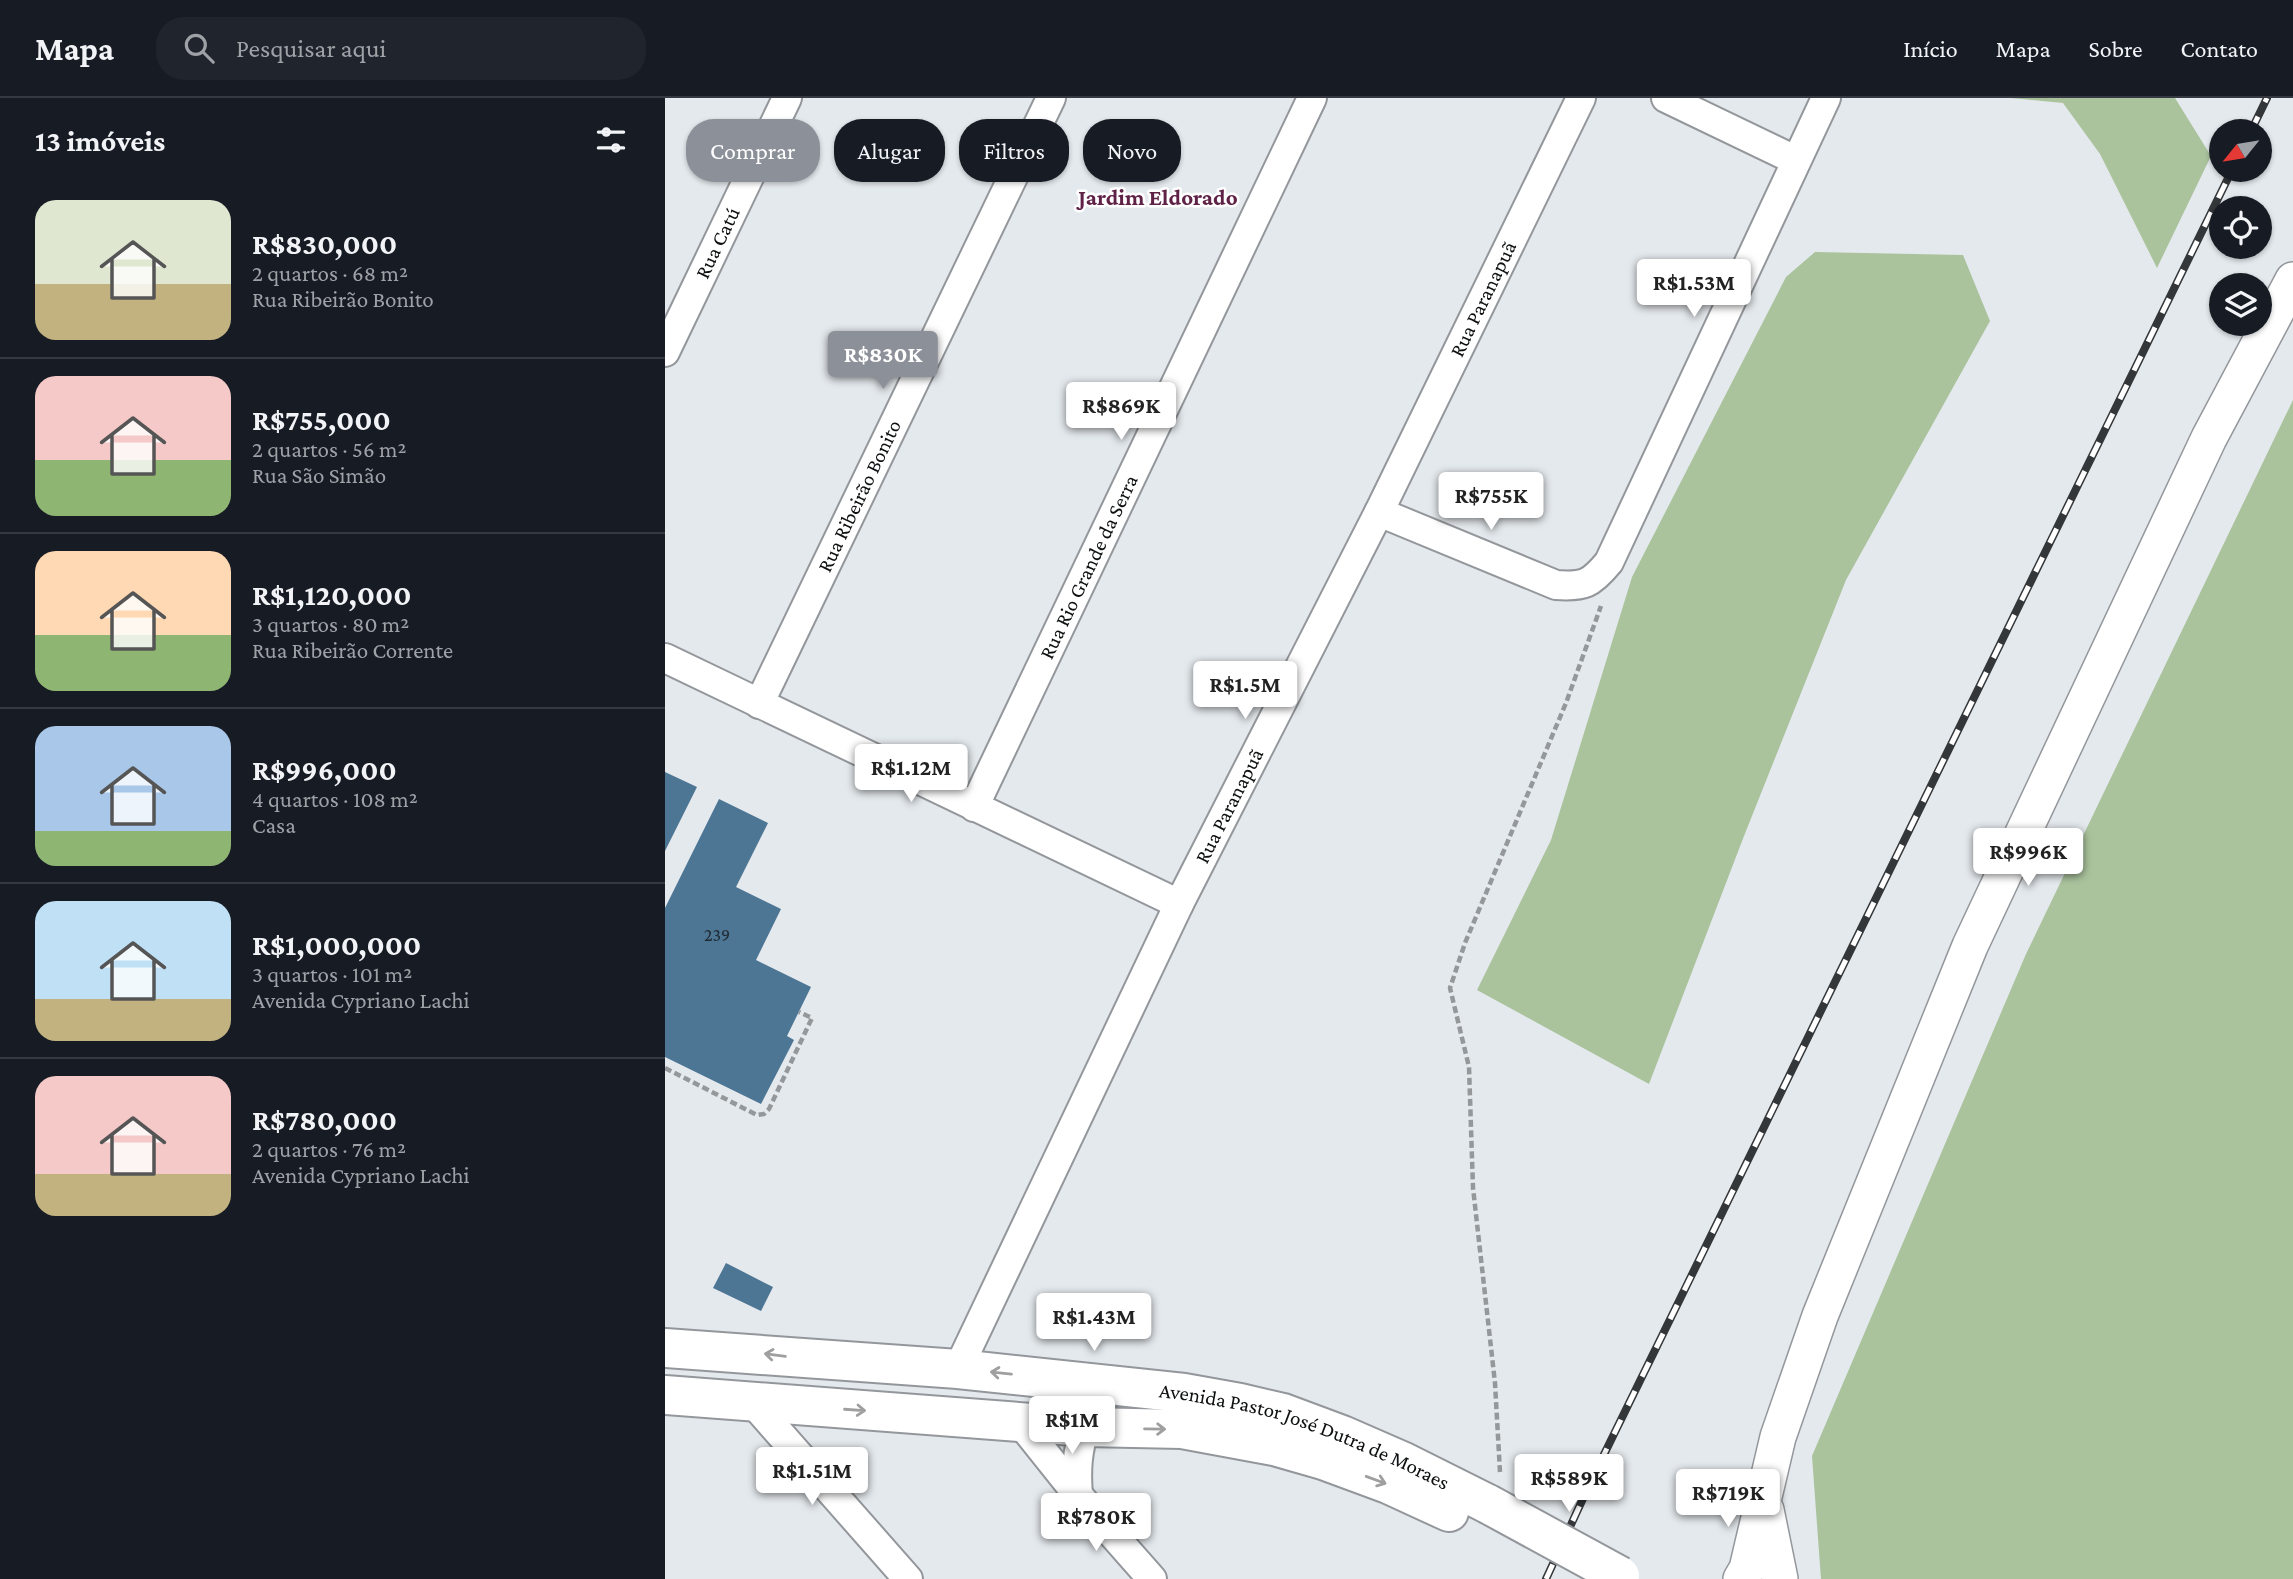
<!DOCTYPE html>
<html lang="pt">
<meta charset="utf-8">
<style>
:root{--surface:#171b24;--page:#20242c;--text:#f1f3f6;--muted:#9ea1a6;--line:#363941;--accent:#8c9099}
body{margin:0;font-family:"Crimson Pro",serif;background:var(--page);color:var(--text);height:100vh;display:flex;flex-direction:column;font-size:26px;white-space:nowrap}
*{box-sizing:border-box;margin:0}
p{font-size:23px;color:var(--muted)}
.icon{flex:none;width:38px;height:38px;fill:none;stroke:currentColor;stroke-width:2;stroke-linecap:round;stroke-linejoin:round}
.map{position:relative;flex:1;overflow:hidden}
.side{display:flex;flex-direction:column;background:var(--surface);width:665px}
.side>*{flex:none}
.guide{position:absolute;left:21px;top:21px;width:665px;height:63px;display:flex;gap:14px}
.needle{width:46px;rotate:240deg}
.buttons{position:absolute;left:1544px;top:21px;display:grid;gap:14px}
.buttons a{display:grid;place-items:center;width:63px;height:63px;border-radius:50%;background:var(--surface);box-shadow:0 2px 5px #0004;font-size:35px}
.price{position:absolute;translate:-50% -60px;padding:0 16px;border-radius:7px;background:#fff;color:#222;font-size:23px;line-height:46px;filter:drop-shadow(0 2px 4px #0008)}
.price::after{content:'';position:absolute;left:50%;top:42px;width:21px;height:16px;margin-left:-10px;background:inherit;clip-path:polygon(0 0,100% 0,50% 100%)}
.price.current{background:var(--accent);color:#fff}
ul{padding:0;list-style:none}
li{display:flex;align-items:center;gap:21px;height:175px;padding:0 35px}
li+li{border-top:2px solid var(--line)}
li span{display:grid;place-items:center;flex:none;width:196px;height:140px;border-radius:21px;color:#555}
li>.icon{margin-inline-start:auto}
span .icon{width:84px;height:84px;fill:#fffc;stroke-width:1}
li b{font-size:30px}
h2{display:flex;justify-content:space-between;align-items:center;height:84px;padding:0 35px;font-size:30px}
.chip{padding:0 24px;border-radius:28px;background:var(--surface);box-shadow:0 2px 5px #0004;font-size:24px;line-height:63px}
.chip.current{background:var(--accent);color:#fff}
header{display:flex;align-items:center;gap:42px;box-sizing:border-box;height:98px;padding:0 35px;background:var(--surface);border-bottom:2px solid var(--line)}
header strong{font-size:33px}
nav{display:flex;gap:38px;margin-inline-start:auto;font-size:24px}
.search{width:490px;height:63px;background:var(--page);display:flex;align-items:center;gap:18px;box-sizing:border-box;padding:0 24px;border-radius:28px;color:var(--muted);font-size:26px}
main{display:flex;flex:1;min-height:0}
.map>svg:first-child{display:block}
.green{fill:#aac39d}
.building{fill:#4d7594}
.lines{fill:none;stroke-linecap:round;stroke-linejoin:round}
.minor-casing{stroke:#93979b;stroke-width:32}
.tertiary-casing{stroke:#93979b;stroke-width:38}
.secondary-casing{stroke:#93979b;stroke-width:42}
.path{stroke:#94989b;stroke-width:4.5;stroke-dasharray:7 3.5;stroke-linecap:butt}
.minor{stroke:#fff;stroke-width:28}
.tertiary{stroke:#fff;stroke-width:35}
.secondary{stroke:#fff;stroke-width:38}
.rail-casing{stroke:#343739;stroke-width:8}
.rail{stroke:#fff;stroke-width:5;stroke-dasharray:16;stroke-linecap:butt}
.secondary-bridge-casing{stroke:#93979b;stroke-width:42;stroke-linecap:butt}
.secondary-bridge{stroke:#fff;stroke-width:38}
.oneway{stroke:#9f9fa0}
.labels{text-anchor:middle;stroke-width:5;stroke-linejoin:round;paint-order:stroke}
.number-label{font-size:18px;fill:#1e2932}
.street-label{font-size:21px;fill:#0e1011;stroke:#fff}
.neighbourhood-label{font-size:23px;font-weight:bold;fill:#5f2246;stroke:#fff}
</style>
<header>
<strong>Mapa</strong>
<div class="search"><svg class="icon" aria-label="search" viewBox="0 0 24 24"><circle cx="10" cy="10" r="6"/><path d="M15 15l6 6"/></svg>Pesquisar aqui</div>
<nav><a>Início</a><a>Mapa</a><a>Sobre</a><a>Contato</a></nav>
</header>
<main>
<section class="side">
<h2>13 imóveis<svg class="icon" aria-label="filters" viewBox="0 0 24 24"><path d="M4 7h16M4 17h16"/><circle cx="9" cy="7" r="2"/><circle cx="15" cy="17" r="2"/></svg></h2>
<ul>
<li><span style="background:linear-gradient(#dfe7d0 60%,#c2b280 0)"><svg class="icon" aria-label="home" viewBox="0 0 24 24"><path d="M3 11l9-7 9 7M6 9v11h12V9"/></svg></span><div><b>R$830,000</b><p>2 quartos · 68 m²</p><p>Rua Ribeirão Bonito</p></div></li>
<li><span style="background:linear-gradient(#f6c9c9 60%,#8fb573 0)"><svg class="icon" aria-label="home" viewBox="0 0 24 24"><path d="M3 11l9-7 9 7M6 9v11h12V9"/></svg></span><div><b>R$755,000</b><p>2 quartos · 56 m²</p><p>Rua São Simão</p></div></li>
<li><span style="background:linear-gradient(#ffd9b3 60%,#8fb573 0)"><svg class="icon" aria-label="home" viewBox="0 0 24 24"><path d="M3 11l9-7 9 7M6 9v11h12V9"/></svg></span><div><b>R$1,120,000</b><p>3 quartos · 80 m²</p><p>Rua Ribeirão Corrente</p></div></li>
<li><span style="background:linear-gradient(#a9c7e8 75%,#8fb573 0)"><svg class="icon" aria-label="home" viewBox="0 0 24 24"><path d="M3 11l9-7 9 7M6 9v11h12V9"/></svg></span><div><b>R$996,000</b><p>4 quartos · 108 m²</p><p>Casa</p></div></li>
<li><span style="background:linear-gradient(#bfe0f5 70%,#c2b280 0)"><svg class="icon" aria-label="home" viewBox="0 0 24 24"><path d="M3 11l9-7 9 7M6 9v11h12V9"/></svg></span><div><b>R$1,000,000</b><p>3 quartos · 101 m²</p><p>Avenida Cypriano Lachi</p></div></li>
<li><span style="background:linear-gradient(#f6c9c9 70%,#c2b280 0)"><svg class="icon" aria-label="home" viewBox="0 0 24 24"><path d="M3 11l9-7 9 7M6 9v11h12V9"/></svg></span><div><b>R$780,000</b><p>2 quartos · 76 m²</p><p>Avenida Cypriano Lachi</p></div></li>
</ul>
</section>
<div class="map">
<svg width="1628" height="1481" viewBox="0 0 1628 1481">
<rect width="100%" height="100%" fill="#e4e9ed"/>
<path class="green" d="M1346,0H1510L1546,58L1492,170L1435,56L1398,5Z
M1150,154L1298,157L1325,223L1181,482L1079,738L984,986L812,892L886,742L967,479L1121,179Z
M1628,302V1481H1156L1147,1358L1361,856Z"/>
<path class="building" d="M0,674L32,689L0,753Z
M54,701L103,725L71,789L116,811L91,862L146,889L122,938L129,942L96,1006L0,959V810Z
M61,1165L108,1189L96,1213L48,1190Z"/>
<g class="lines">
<g class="minor-casing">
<g id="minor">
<path d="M1001,0L1130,62"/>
<path id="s1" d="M0,254L122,0"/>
<path d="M714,414L891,487C919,489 926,486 944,464L1161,0"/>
<path d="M0,560L514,806"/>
<path id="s2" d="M94,606L386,0"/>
<path id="s3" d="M309,709L647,0"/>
<path id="s4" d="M293,1271L514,806L714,414L916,0"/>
<path d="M88,1305L243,1481"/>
<path d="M354,1323L413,1397L487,1481"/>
<path d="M413,1397C411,1372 412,1354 420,1329"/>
</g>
</g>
<g class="tertiary-casing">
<path id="tertiary" d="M1101,1412L1115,1481
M1076,1481L1082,1471L1113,1339L1155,1218L1305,848L1544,340L1628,182"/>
</g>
<g class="secondary-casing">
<g id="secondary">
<path id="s5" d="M0,1250L293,1271L519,1295L575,1305L618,1315L677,1337L739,1364L823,1406"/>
<path d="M0,1297L420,1329L517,1331L609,1348L658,1362L723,1386L784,1414"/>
</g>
</g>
<path class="path" d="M0,970L92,1017L99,1016L104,1011L147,920L134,914
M835,1374L830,1285L808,1090L804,969L785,890L800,845L901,605L936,508"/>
<use href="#minor" class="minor"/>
<use href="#tertiary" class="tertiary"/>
<use href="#secondary" class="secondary"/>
<g class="rail-casing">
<path id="rail" d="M1586,33L1602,0
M881,1481L927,1381L1567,72"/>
</g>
<use href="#rail" class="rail"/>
<g class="secondary-bridge-casing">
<path id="secondary-bridge" d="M823,1406L955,1478"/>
</g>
<use href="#secondary-bridge" class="secondary-bridge"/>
</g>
<defs><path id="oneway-shaft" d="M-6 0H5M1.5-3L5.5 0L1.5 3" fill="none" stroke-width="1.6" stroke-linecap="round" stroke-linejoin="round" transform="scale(1.75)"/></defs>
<g class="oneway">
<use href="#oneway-shaft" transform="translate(110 1257) rotate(-173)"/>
<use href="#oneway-shaft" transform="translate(336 1275) rotate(-174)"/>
<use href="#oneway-shaft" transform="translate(190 1312) rotate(4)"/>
<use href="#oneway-shaft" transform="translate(490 1331) rotate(1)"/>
<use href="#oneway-shaft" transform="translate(711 1382) rotate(20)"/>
</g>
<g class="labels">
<g class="number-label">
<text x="52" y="843">239</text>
</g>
<g class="street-label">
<text dy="7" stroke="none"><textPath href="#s1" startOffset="121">Rua Catú</textPath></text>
<text dy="7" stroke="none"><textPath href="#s4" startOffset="1192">Rua Paranapuã</textPath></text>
<text dy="7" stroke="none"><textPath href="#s2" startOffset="231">Rua Ribeirão Bonito</textPath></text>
<text dy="7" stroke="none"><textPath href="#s3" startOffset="266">Rua Rio Grande da Serra</textPath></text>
<text dy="7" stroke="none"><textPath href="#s4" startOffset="625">Rua Paranapuã</textPath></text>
<text dy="7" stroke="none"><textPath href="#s5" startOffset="649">Avenida Pastor José Dutra de Moraes</textPath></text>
</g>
<g class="neighbourhood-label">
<text x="493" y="107">Jardim Eldorado</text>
</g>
</g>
</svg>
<div class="buttons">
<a><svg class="needle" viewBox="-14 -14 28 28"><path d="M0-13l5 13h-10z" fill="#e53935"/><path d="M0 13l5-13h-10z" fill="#9ea1a6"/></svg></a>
<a><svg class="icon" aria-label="locate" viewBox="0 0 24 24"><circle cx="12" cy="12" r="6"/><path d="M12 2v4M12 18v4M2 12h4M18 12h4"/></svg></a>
<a><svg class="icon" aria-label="layers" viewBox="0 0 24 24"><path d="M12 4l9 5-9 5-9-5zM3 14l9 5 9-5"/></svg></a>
</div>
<b class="price" style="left:1029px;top:221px">R$1.53M</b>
<b class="price current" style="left:218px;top:293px">R$830K</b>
<b class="price" style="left:456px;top:344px">R$869K</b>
<b class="price" style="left:826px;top:434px">R$755K</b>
<b class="price" style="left:580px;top:623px">R$1.5M</b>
<b class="price" style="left:246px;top:706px">R$1.12M</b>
<b class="price" style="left:1363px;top:790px">R$996K</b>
<b class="price" style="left:429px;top:1255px">R$1.43M</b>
<b class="price" style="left:407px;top:1358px">R$1M</b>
<b class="price" style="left:147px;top:1409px">R$1.51M</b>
<b class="price" style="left:904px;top:1416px">R$589K</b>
<b class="price" style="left:1063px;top:1431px">R$719K</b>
<b class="price" style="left:431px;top:1455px">R$780K</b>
<div class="guide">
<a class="chip current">Comprar</a>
<a class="chip">Alugar</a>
<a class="chip">Filtros</a>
<a class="chip">Novo</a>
</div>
</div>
</main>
